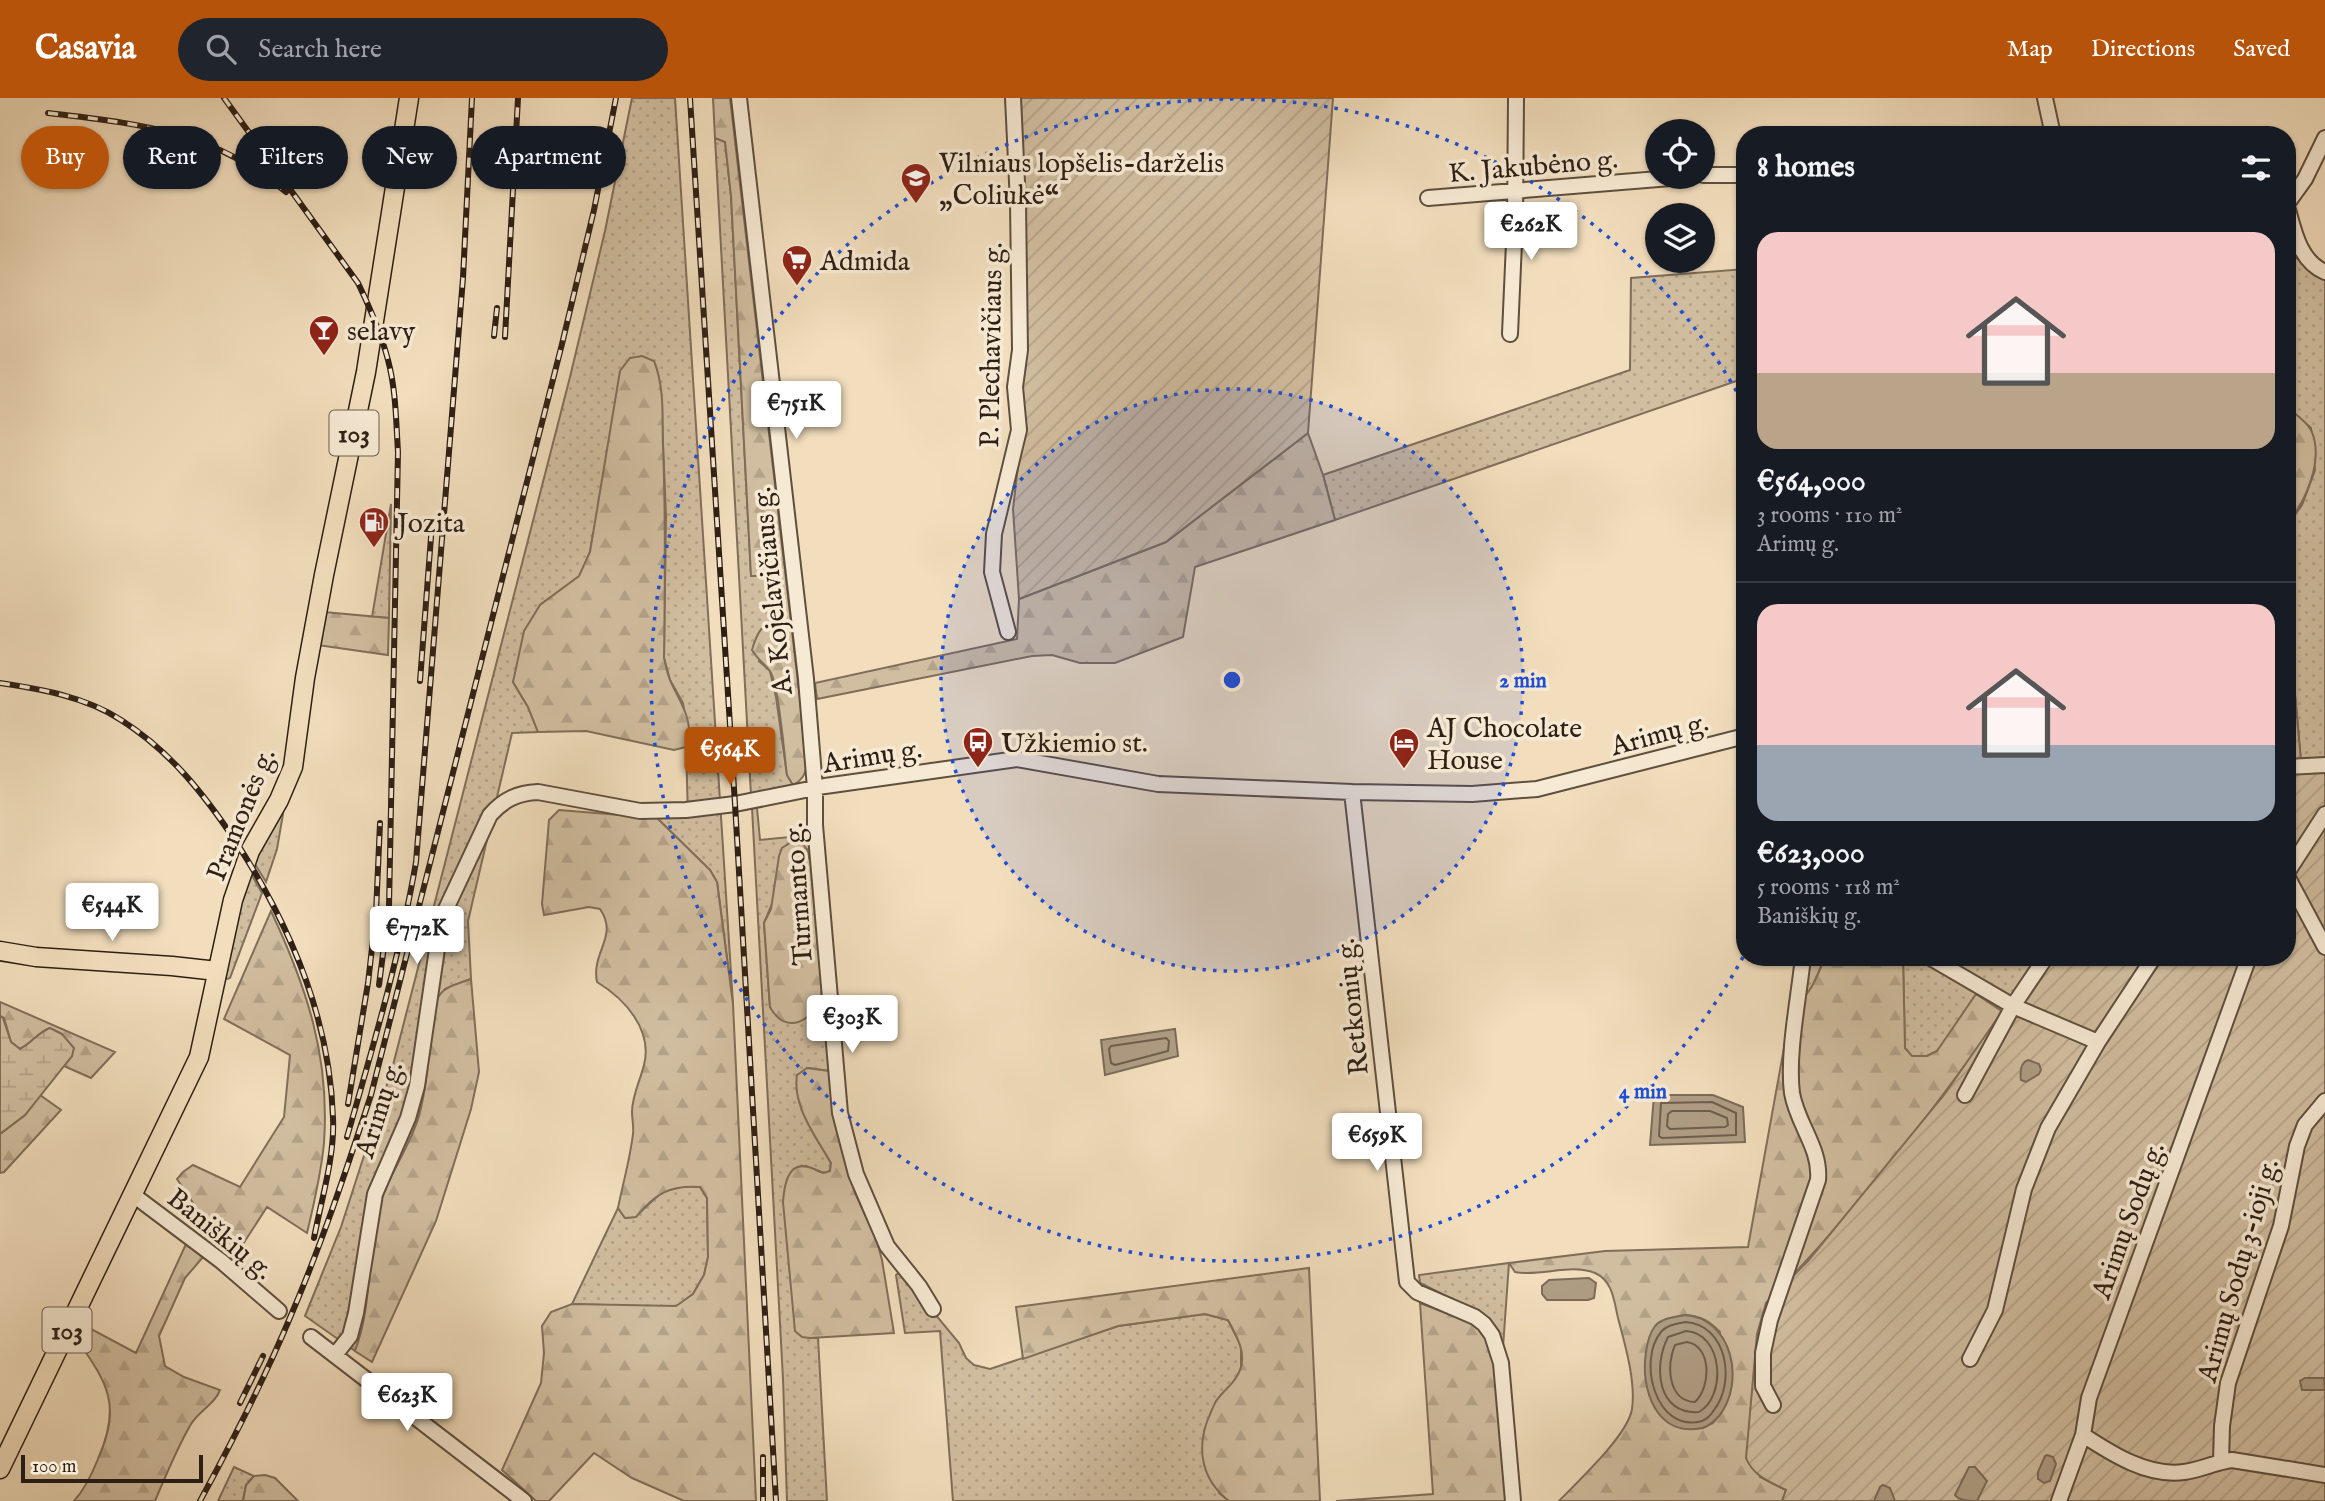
<!DOCTYPE html>
<meta charset="utf-8">
<style>
:root{--surface:#171b24;--page:#20242c;--text:#f1f3f6;--muted:#9ea1a6;--line:#363941;--accent:#b45309}
body{margin:0;font-family:"IM FELL English",serif;background:var(--page);color:var(--text);height:100vh;display:flex;flex-direction:column;font-size:26px;white-space:nowrap}
*{box-sizing:border-box;margin:0}
p{font-size:23px;color:var(--muted)}
.icon{flex:none;width:38px;height:38px;fill:none;stroke:currentColor;stroke-width:2;stroke-linecap:round;stroke-linejoin:round}
.map{position:relative;flex:1;overflow:hidden}
.details{position:absolute;left:1736px;top:28px;width:560px;height:840px;display:flex;flex-direction:column;background:var(--surface);border-radius:28px;box-shadow:0 2px 5px #0004}
.details>*{flex:none}
.top-card{position:absolute;left:21px;top:28px;width:665px;height:63px;display:flex;gap:14px}
.fabs{position:absolute;left:1645px;top:21px;display:grid;gap:14px}
.fabs a{display:grid;place-items:center;width:70px;height:70px;border-radius:50%;background:var(--surface);box-shadow:0 2px 5px #0004;font-size:35px}
.scale{position:absolute;left:21px;bottom:18px;width:182px;box-sizing:border-box;padding-left:7px;border:4px solid #2e1f15;border-top:0;font-size:19px;line-height:24px;white-space:nowrap;color:#2e1f15;-webkit-text-stroke:5px #f7ead4;paint-order:stroke}
.price{position:absolute;translate:-50% -60px;padding:0 16px;border-radius:7px;background:#fff;color:#222;font-size:23px;line-height:46px;filter:drop-shadow(0 2px 4px #0008)}
.price::after{content:'';position:absolute;left:50%;top:42px;width:21px;height:16px;margin-left:-10px;background:inherit;clip-path:polygon(0 0,100% 0,50% 100%)}
.price.selected{background:var(--accent);color:#fff}
ul{padding:0;list-style:none}
li{display:grid;align-content:center;gap:14px;height:371px;padding:0 21px}
li+li{border-top:2px solid var(--line)}
li span{display:grid;place-items:center;height:217px;border-radius:21px;color:#555}
li>.icon{margin-inline-start:auto}
span .icon{width:126px;height:126px;fill:#fffc;stroke-width:1}
li b{font-size:30px}
h2{display:flex;justify-content:space-between;align-items:center;height:84px;padding:0 21px;font-size:30px}
.tag{padding:0 24px;border-radius:32px;background:var(--surface);box-shadow:0 2px 5px #0004;font-size:24px;line-height:63px}
.tag.selected{background:var(--accent);color:#fff}
header{display:flex;align-items:center;gap:42px;box-sizing:border-box;height:98px;padding:0 35px;background:var(--accent);color:#fff}
header strong{font-size:33px}
nav{display:flex;gap:38px;margin-inline-start:auto;font-size:24px}
.search{width:490px;height:63px;background:var(--page);display:flex;align-items:center;gap:18px;box-sizing:border-box;padding:0 24px;border-radius:38px;color:var(--muted);font-size:26px}
.map>svg:first-child{display:block}
.grass{fill:url(#grass-dots);stroke:#806e5a;stroke-width:2}
.forest{fill:url(#forest-firs);stroke:#806e5a;stroke-width:2;fill-rule:evenodd}
.wetland{fill:url(#wetland-marsh);stroke:#806e5a;stroke-width:2}
.garden{fill:url(#garden-furrows);stroke:#806e5a;stroke-width:2}
.water{fill:#af9d84;stroke:#7b6b58;stroke-width:2}
.lines{fill:none;stroke-linecap:round;stroke-linejoin:round}
.shore{stroke:#6e5e4c;stroke-width:2}
.minor-casing{stroke:#5f4f3f;stroke-width:18}
.major-casing{stroke:#2e1f15;stroke-width:21}
.minor{stroke:#f7ead4;stroke-width:14}
.major{stroke:#f2debd;stroke-width:18}
.rail-casing{stroke:#2e1f15;stroke-width:6}
.rail{stroke:#f7ead4;stroke-width:3.5;stroke-dasharray:10;stroke-linecap:butt}
.ring{fill:none;stroke:#1d4ed8;stroke-width:3.5;stroke-dasharray:3.5 7}
.labels{text-anchor:middle;stroke-width:7;stroke-linejoin:round;paint-order:stroke}
.shield{fill:#f7ead4;stroke:#6a5c4e;stroke-width:2}
.shield-label{font-size:26px;font-weight:bold;fill:#2e1f15}
.poi-label{font-size:28px;fill:#2e1f15;stroke:#f7ead4;text-anchor:start}
.street-label{font-size:28px;fill:#2e1f15;stroke:#f7ead4}
.centre{fill:#1d4ed8;stroke:#f7ead4;stroke-width:3.5}
.ring-label{font-size:21px;text-anchor:middle;font-weight:bold;fill:#1d4ed8;stroke:#f7ead4;stroke-width:7;stroke-linejoin:round;paint-order:stroke}
</style>
<header>
<strong>Casavia</strong>
<div class="search"><svg class="icon" aria-label="search" viewBox="0 0 24 24"><circle cx="10" cy="10" r="6"/><path d="M15 15l6 6"/></svg>Search here</div>
<nav><a>Map</a><a>Directions</a><a>Saved</a></nav>
</header>
<div class="map">
<svg width="2325" height="1403" viewBox="0 0 2325 1403">
<defs>
<pattern id="grass-dots" width="8" height="8" patternUnits="userSpaceOnUse" patternTransform="scale(1.75)"><rect width="8" height="8" fill="#d1bea0"/><path d="M2 2h.1M6 6h.1" fill="none" stroke="#b4a389" stroke-width="1.8" stroke-linecap="round"/></pattern>
<pattern id="forest-firs" width="22" height="20" patternUnits="userSpaceOnUse" patternTransform="scale(1.75)"><rect width="22" height="20" fill="#d1bea0"/><path d="M5 1l3.5 6h-7zM16 11l3.5 6h-7z" fill="#b4a389"/></pattern>
<pattern id="wetland-marsh" width="20" height="14" patternUnits="userSpaceOnUse" patternTransform="scale(1.75)"><rect width="20" height="14" fill="#d1bea0"/><path d="M1 5h8M5 5V1M11 12h8M15 12V8" fill="none" stroke="#b4a389"/></pattern>
<pattern id="garden-furrows" width="10" height="10" patternUnits="userSpaceOnUse" patternTransform="scale(1.75)"><rect width="10" height="10" fill="#d1bea0"/><path d="M-1 1l2-2M0 10L10 0M9 11l2-2" fill="none" stroke="#b4a389"/></pattern>
</defs>
<rect width="100%" height="100%" fill="#f2debd"/>
<filter id="stains"><feTurbulence type="fractalNoise" baseFrequency=".00286" numOctaves="4"/><feColorMatrix values="0 0 0 0 .2 0 0 0 0 .09 0 0 0 0 .02 0 0 0 .5 -.17"/></filter>
<radialGradient id="worn" r=".72"><stop offset=".6" stop-color="#630" stop-opacity="0"/><stop offset="1" stop-color="#630" stop-opacity=".3"/></radialGradient>
<path class="grass" d="M632,0H675L733,906L717,784L710,772L657,720L688,718L686,649L689,641L683,605L670,582L664,560L666,418L661,298L593,436L590,454L580,478L540,507L513,584L528,609L538,634L512,635L468,823L471,881L445,891L433,911L422,998L419,1017L412,1037L368,1202L365,1223L355,1253L305,1218L341,1129L392,971L570,279L605,133Z
M715,40L725,43L731,98L751,477H780L782,517L759,563L770,573L776,599L787,677L793,687L773,694L751,697Z
M2287,154L2325,178V660L2301,663L2295,597L2287,598V428L2302,407L2315,372L2311,330L2287,309Z
M1745,171V280L1335,422L1323,377L1630,272L1631,180Z
M391,406L389,520L372,519Z
M752,710H757L760,742L810,737L811,765L807,751L798,744L764,825L770,909L818,907L822,894L829,973L807,970V1022L831,1065L830,1073L824,1075L806,1068L810,1240H818L827,1403H787L783,1281Z
M281,714L283,716L277,751L266,784L253,763Z
M249,772L262,795L230,880L227,881L223,879Z
M1809,859H1825L1813,887L1804,902Z
M1903,859H2040L2003,914L1946,942L1937,953L1927,958H1911L1905,950Z
M684,1088L700,1089L707,1100L708,1159L704,1177L693,1196L676,1209L572,1206L618,1110L625,1120L635,1119L662,1094Z
M1509,1165L1503,1249L1479,1214L1420,1185L1419,1177Z
M899,1175L902,1176L959,1245L966,1260L974,1267L990,1271L1118,1228L1205,1216L1228,1222L1241,1248V1271L1233,1285L1216,1303L1204,1333L1219,1395L1229,1403H953L940,1233L905,1235L896,1177Z
M234,1369L254,1378L246,1387L243,1403H218Z"/>
<path class="forest" d="M713,0H730L807,662C806,675 804,681 793,687L787,677C784,656 779,588 770,573C765,566 757,561 752,552C757,533 764,524 782,517L780,478H751L731,98L725,44L715,40Z
M642,258L654,263C665,290 662,321 663,349C666,419 665,489 664,560C666,567 667,575 670,582C679,603 696,624 686,649L674,652L586,633L538,634L528,609L513,584L524,533L540,507L579,478L590,454L620,273L630,260Z
M2287,309C2295,316 2306,323 2311,332C2325,362 2305,403 2287,428Z
M1308,335L1323,377L1335,422L1195,469L1183,539L1115,565H1080L1052,557L1032,558L817,601L815,585L1017,541L1019,501L1166,444Z
M324,514L389,520L388,557L317,547Z
M559,712L657,720L710,772L717,784L733,906L756,1403H684L632,1380L594,1355L549,1403H536L502,1372L541,1285L544,1255L542,1228L551,1214L572,1206L676,1208L693,1196L704,1177L708,1159L707,1100L700,1089C669,1087 655,1096 636,1119L625,1120L618,1110C623,1085 630,1061 633,1036C634,1029 632,1021 632,1014C632,998 640,983 644,967C653,932 625,901 597,884C591,853 619,839 600,811L589,809L544,817L542,806L549,722Z
M793,743L804,747L811,765L822,894C815,923 786,939 770,909L764,825L771,811L779,758L782,750Z
M271,813C307,890 330,959 324,1045C321,1076 314,1106 307,1135L267,1109L232,1163L177,1081L183,1074L193,1067L240,1089L284,1019L290,957L224,921Z
M1825,859H1903L1905,950L1912,958H1927L1937,953L1976,896L2003,914C1931,1016 1854,1116 1766,1205L1760,1379L1786,1392L1782,1403H1559C1579,1382 1628,1337 1632,1311C1636,1284 1625,1246 1618,1220C1614,1203 1613,1183 1595,1175C1570,1165 1541,1179 1515,1174L1509,1165L1605,1153L1748,1149L1791,911C1810,898 1817,880 1825,859ZM1685,1217C1701,1218 1709,1223 1720,1234L1722,1314L1713,1325L1703,1330L1666,1221Z
M471,881L479,974L471,1011L436,1123L372,1264L355,1253C372,1208 367,1162 377,1116C385,1081 409,1052 419,1018C428,985 429,945 433,911C440,888 450,889 471,881Z
M0,904L115,954L91,980L64,968L72,958L62,936L50,930C37,935 32,945 20,951L11,944L4,920L0,918Z
M807,970L829,973L845,1061L855,1095L876,1140L882,1162L894,1235L810,1240L802,1239L795,1233L783,1104C784,1090 787,1063 808,1069C813,1070 819,1074 824,1075L830,1073L831,1065C816,1039 792,1008 797,977Z
M40,997L61,1012L4,1074L0,1075V1036L25,1017Z
M186,1146L204,1158L185,1180L159,1238L165,1268L184,1279L220,1292C215,1306 200,1312 191,1326C177,1350 166,1377 155,1403H74C85,1391 92,1376 98,1361C123,1304 106,1284 74,1237L80,1225L136,1255Z
M1309,1170L1320,1403H1229C1202,1382 1196,1352 1208,1321C1211,1315 1213,1307 1217,1302C1224,1291 1236,1285 1240,1272C1247,1255 1236,1237 1228,1222L1205,1216L1118,1228L1023,1261L1016,1209Z
M1420,1205L1477,1227L1487,1238L1493,1257L1508,1403H1336L1433,1396Z
M265,1377L275,1380L298,1403H243L246,1387L254,1378Z"/>
<path class="wetland" d="M0,918L3,920L11,944L20,951C32,945 37,935 50,930L62,936L74,950L72,958L25,1017L0,1036Z"/>
<path class="garden" d="M1018,0H1333L1308,335L1166,444L1019,501L1013,411L1023,325L1020,303Z
M2295,597L2301,663L2325,660V1403H1782L1786,1392C1770,1384 1753,1378 1746,1360L1757,1236L1766,1205L1808,1163L1944,997L2040,859H2287V598Z"/>
<path class="water" d="M1175,931L1178,958L1105,977L1101,942Z
M2028,962L2039,966L2041,972L2039,976L2026,984L2021,982C2020,975 2020,965 2028,962Z
M1654,997H1713L1743,1009L1745,1044L1650,1047Z
M1589,1180L1596,1185L1594,1200L1588,1202H1547L1542,1196V1188L1549,1182Z
M1685,1217C1732,1220 1746,1284 1719,1318C1714,1323 1710,1328 1702,1330C1656,1340 1640,1290 1646,1254C1647,1246 1650,1235 1655,1228C1662,1220 1675,1219 1685,1217Z
M2305,1280H2324L2325,1292H2302L2300,1283Z
M2047,1357L2053,1359L2056,1366L2050,1383L2044,1385L2038,1381V1374L2045,1358Z
M1969,1369H1975L1987,1383L1977,1403C1970,1403 1959,1403 1955,1397Z
M1883,1387L1890,1390L1895,1403H1874L1880,1389Z"/>
<g class="lines">
<path class="shore" d="M1166,940L1169,943L1168,953L1115,967L1111,965L1109,951L1111,948Z
M1712,1004L1736,1015V1037L1662,1040L1659,1038L1661,1005Z
M1672,1013H1710L1727,1020L1728,1027L1725,1029L1670,1031L1667,1028L1668,1016Z
M1685,1224C1727,1226 1736,1284 1714,1312C1711,1317 1707,1321 1702,1323C1656,1336 1637,1263 1661,1234C1666,1227 1677,1226 1685,1224Z
M1686,1233C1723,1235 1727,1298 1699,1314C1657,1317 1653,1268 1668,1239Z
M1687,1244C1712,1248 1711,1289 1695,1304C1668,1303 1666,1267 1675,1247Z"/>
<g class="minor-casing">
<path id="minor" d="M739,0L806,581L815,690V727L840,1015L856,1076L887,1148L919,1188L933,1211
M2045,0L2053,37
M1703,77H1745
M1428,100L1683,79
M2287,106L2305,81L2325,40
M2287,108C2294,132 2299,163 2325,174
M1510,236L1515,122L1516,0
M1008,534L992,474L994,436L1019,332L1015,289L1020,252L1018,105L1013,0
M2287,669L2325,667
M1352,694L1407,1184L1417,1194L1475,1219L1484,1226L1492,1237L1501,1265L1513,1403
M2287,775L2325,716
M2287,778L2325,849
M1929,859L2013,908L2098,944
M1965,997L2013,908L2046,859
M132,1096L221,1163L279,1213
M311,1239L524,1403
M335,1257L350,1238L356,1215L375,1096L408,1020L417,988L437,851L446,811L490,717C504,701 518,695 538,694L640,713L686,712L735,706L825,688L1017,661L1158,686L1352,694L1472,696L1537,691L1745,638
M1970,1261L1995,1212L2024,1091L2048,1030L2098,944L2154,859
M1773,1307L1763,1288V1255L1770,1222L1818,1082C1821,1050 1797,1026 1792,995C1787,956 1799,899 1803,859
M2083,1337C2112,1356 2148,1379 2184,1374C2201,1372 2215,1364 2232,1362L2325,1377
M2221,1363L2222,1328L2228,1285L2281,1128L2297,1048L2305,1027L2325,1003
M2059,1403L2083,1337L2089,1300L2249,859"/>
</g>
<g class="major-casing">
<path id="major" d="M0,853L36,859L172,868L217,873
M0,1371L199,959L233,802L250,753L279,702L293,669L305,580L324,477L366,274L409,0"/>
</g>
<use href="#minor" class="minor"/>
<use href="#major" class="major"/>
<g class="rail-casing">
<path id="rail" d="M224,0L358,185C370,210 381,235 388,262C396,292 396,323 398,354L389,809L379,887
M690,0L735,706L776,1403
M48,15C139,26 212,32 286,94
M494,238L497,210
M505,239L518,0
M420,583L432,426
M0,585C41,591 86,599 121,622C170,653 204,696 236,744C290,827 330,920 333,1020C335,1058 321,1103 314,1140
M348,1006L368,885L376,815L380,725
M347,1039C373,949 400,857 416,764L463,180L472,0
M240,1305L263,1258
M763,1359V1403
M200,1403C232,1344 263,1284 289,1222C321,1148 346,1073 371,997L562,246L594,112L616,0"/>
</g>
<use href="#rail" class="rail"/>
</g>
<circle cx="1232" cy="582" r="291" fill="#1d4ed8" fill-opacity=".12"/>
<g class="ring">
<circle cx="1232" cy="582" r="291"/>
<path d="M1743 859A581 581 0 1 1 1743 305"/>
</g>
<defs>
<g id="school-pin" transform="scale(1.575)"><path d="M0 17L-7.5 6A9.5 9.5 0 1 1 7.5 6Z" fill="#8f2418" stroke="#f7ead4"/><path d="M0-5L7-2L0 1L-7-2ZM-4 1L0 2.5L4 1V4Q0 6-4 4Z" fill="#fff"/></g>
<g id="supermarket-pin" transform="scale(1.575)"><path d="M0 17L-7.5 6A9.5 9.5 0 1 1 7.5 6Z" fill="#8f2418" stroke="#f7ead4"/><path d="M-6-5.5h2.5l.6 2H6L4.5 2H-2.5L-4.4-4H-6ZM-1.5 3.2a1.3 1.3 0 1 0 .1 0ZM3 3.2a1.3 1.3 0 1 0 .1 0Z" fill="#fff"/></g>
<g id="bar-pin" transform="scale(1.575)"><path d="M0 17L-7.5 6A9.5 9.5 0 1 1 7.5 6Z" fill="#8f2418" stroke="#f7ead4"/><path d="M-6-5H6L.8 .8V4.5H3.5V6h-7V4.5H-.8V.8Z" fill="#fff"/></g>
<g id="fuel-pin" transform="scale(1.575)"><path d="M0 17L-7.5 6A9.5 9.5 0 1 1 7.5 6Z" fill="#8f2418" stroke="#f7ead4"/><path d="M-5.5-6h7V0h2V4h1.3V-2.5L3-4.5l.8-.8L6-3V5H2.5V1h-1V6h-7ZM-4.2-4.7v3.2H.2V-4.7Z" fill="#fff"/></g>
<g id="bus-pin" transform="scale(1.575)"><path d="M0 17L-7.5 6A9.5 9.5 0 1 1 7.5 6Z" fill="#8f2418" stroke="#f7ead4"/><path d="M-5-6H5V4H4V6H2V4H-2V6H-4V4H-5ZM-3.5-4V0h7V-4ZM-3.5 1.2v1.5H-2V1.2ZM2 1.2v1.5H3.5V1.2Z" fill="#fff"/></g>
<g id="hotel-pin" transform="scale(1.575)"><path d="M0 17L-7.5 6A9.5 9.5 0 1 1 7.5 6Z" fill="#8f2418" stroke="#f7ead4"/><path d="M-6-4.5h1.5V1H6V5H4.5V3h-9V5H-6ZM-4 0a1.8 1.8 0 1 1 3.6 0ZM.5 0V-2.5h3Q6-2.5 6 0Z" fill="#fff"/></g>
</defs>
<g fill-rule="evenodd">
<use href="#school-pin" x="916" y="80"/>
<use href="#supermarket-pin" x="797" y="162"/>
<use href="#bar-pin" x="324" y="232"/>
<use href="#fuel-pin" x="374" y="424"/>
<use href="#bus-pin" x="978" y="644"/>
<use href="#hotel-pin" x="1404" y="645"/>
</g>
<g class="labels">
<g class="shield">
<rect x="329.5" y="312.5" width="49" height="45" rx="5"/>
<rect x="42.5" y="1209.5" width="49" height="45" rx="5"/>
</g>
<g class="shield-label">
<text x="354" y="344">103</text>
<text x="67" y="1241">103</text>
</g>
<g class="poi-label">
<text x="939" y="74">Vilniaus lopšelis-darželis<tspan x="939" dy="32">„Coliukė“</tspan></text>
<text x="820" y="172">Admida</text>
<text x="347" y="242">selavy</text>
<text x="397" y="434">Jozita</text>
<text x="1427" y="639">AJ Chocolate<tspan x="1427" dy="32">House</tspan></text>
<text x="1001" y="654">Užkiemio st.</text>
</g>
<g class="street-label">
<text transform="translate(1533 67) rotate(-5)" y="10">K. Jakubėno g.</text>
<text transform="translate(990 247) rotate(-89)" y="10">P. Plechavičiaus g.</text>
<text transform="translate(771 493) rotate(-96)" y="10">A. Kojelavičiaus g.</text>
<text transform="translate(1659 635) rotate(-15)" y="10">Arimų g.</text>
<text transform="translate(872 657) rotate(-9)" y="10">Arimų g.</text>
<text transform="translate(240 716) rotate(-68)" y="10">Pramonės g.</text>
<text transform="translate(797 796) rotate(-94)" y="10">Turmanto g.</text>
<text transform="translate(1351 909) rotate(-96)" y="10">Retkonių g.</text>
<text transform="translate(378 1011) rotate(-72)" y="10">Arimų g.</text>
<text transform="translate(2127 1122) rotate(-70)" y="10">Arimų Sodų g.</text>
<text transform="translate(221 1135) rotate(39)" y="10">Baniškių g.</text>
<text transform="translate(2237 1172) rotate(-74)" y="10">Arimų Sodų 3-ioji g.</text>
</g>
</g>
<circle cx="1232" cy="582" r="10" class="centre"/>
<g class="ring-label">
<text x="1523" y="589">2 min</text>
<text x="1643" y="1000">4 min</text>
</g>
<rect width="100%" height="100%" filter="url(#stains)"/>
<rect width="100%" height="100%" fill="url(#worn)"/>
</svg>
<div class="fabs">
<a><svg class="icon" aria-label="locate" viewBox="0 0 24 24"><circle cx="12" cy="12" r="6"/><path d="M12 2v4M12 18v4M2 12h4M18 12h4"/></svg></a>
<a><svg class="icon" aria-label="layers" viewBox="0 0 24 24"><path d="M12 4l9 5-9 5-9-5zM3 14l9 5 9-5"/></svg></a>
</div>
<div class="scale">100 m</div>
<b class="price" style="left:1531px;top:164px">€262K</b>
<b class="price" style="left:796px;top:343px">€751K</b>
<b class="price selected" style="left:730px;top:689px">€564K</b>
<b class="price" style="left:112px;top:845px">€544K</b>
<b class="price" style="left:417px;top:868px">€772K</b>
<b class="price" style="left:852px;top:957px">€303K</b>
<b class="price" style="left:1377px;top:1075px">€659K</b>
<b class="price" style="left:407px;top:1335px">€623K</b>
<div class="top-card">
<a class="tag selected">Buy</a>
<a class="tag">Rent</a>
<a class="tag">Filters</a>
<a class="tag">New</a>
<a class="tag">Apartment</a>
</div>
<section class="details">
<h2>8 homes<svg class="icon" aria-label="filters" viewBox="0 0 24 24"><path d="M4 7h16M4 17h16"/><circle cx="9" cy="7" r="2"/><circle cx="15" cy="17" r="2"/></svg></h2>
<ul>
<li><span style="background:linear-gradient(#f6c9c9 65%,#b9a48a 0)"><svg class="icon" aria-label="home" viewBox="0 0 24 24"><path d="M3 11l9-7 9 7M6 9v11h12V9"/></svg></span><div><b>€564,000</b><p>3 rooms · 110 m²</p><p>Arimų g.</p></div></li>
<li><span style="background:linear-gradient(#f6c9c9 65%,#9aa5b1 0)"><svg class="icon" aria-label="home" viewBox="0 0 24 24"><path d="M3 11l9-7 9 7M6 9v11h12V9"/></svg></span><div><b>€623,000</b><p>5 rooms · 118 m²</p><p>Baniškių g.</p></div></li>
</ul>
</section>
</div>
